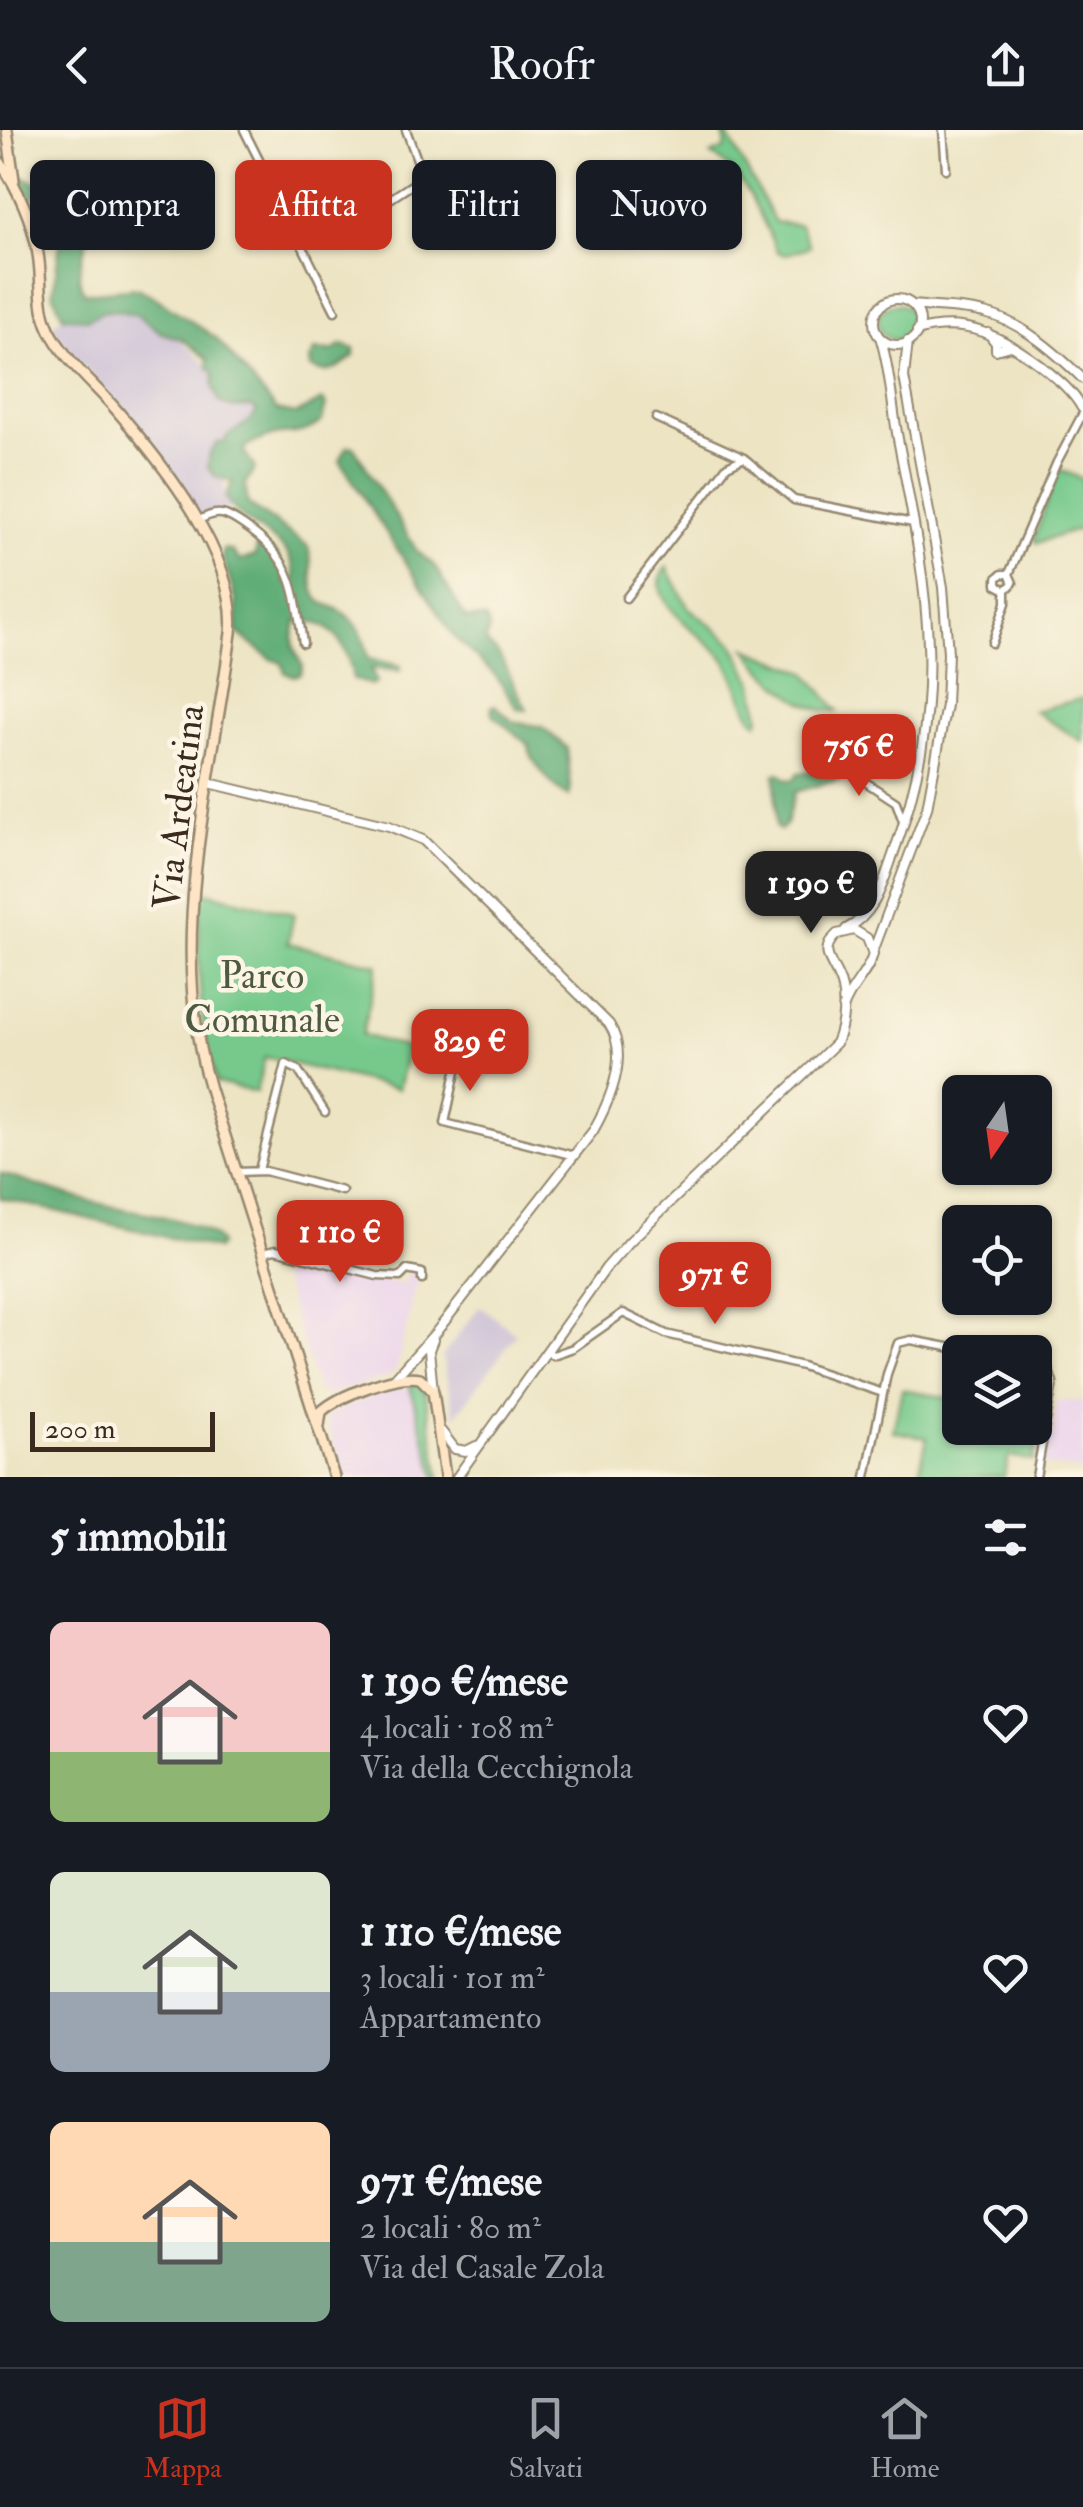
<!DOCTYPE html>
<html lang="it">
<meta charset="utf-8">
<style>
:root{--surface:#171b24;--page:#242831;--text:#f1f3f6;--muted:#9ea1a6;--line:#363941;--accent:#c8321e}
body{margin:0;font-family:"IM FELL Double Pica",serif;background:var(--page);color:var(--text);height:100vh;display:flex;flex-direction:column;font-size:38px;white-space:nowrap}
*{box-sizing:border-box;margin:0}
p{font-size:32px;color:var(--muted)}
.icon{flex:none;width:55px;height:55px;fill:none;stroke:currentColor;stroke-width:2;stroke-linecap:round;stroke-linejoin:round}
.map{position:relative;height:1347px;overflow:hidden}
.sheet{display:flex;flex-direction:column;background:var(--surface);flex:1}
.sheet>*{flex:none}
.guide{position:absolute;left:30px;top:30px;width:1025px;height:90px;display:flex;gap:20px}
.needle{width:65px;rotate:193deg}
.buttons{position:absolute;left:942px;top:945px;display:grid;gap:20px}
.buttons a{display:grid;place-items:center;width:110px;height:110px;border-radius:15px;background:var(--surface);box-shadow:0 2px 8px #0004;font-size:50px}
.scale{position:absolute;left:30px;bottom:25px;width:185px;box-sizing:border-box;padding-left:10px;border:5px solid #3b2a1e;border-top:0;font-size:28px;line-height:35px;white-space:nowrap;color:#3b2a1e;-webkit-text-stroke:8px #fcf5e5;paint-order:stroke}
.price{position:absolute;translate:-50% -85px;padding:0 22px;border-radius:20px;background:var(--accent);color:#fff;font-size:32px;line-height:65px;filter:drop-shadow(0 2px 5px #0008)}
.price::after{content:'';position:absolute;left:50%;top:60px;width:30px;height:22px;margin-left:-15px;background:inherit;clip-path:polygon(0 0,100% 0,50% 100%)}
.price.on{background:#222;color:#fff}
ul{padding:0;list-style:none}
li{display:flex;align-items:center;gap:30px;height:250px;padding:0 50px}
li span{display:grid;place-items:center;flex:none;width:280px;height:200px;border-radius:15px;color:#555}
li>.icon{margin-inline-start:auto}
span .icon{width:120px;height:120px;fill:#fffc;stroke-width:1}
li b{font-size:42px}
h2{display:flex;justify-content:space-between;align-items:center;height:120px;padding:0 50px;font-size:42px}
.chip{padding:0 35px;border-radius:15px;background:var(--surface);box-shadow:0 2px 8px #0004;font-size:35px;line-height:90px}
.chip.on{background:var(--accent);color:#fff}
header{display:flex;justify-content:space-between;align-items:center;height:130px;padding:0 50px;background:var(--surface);font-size:45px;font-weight:600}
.tab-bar{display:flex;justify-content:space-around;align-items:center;height:140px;border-top:2px solid var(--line);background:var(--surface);font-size:28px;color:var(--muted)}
.tab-bar a{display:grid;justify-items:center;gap:5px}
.tab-bar .on{color:var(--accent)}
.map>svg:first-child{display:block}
.built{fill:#ead1ec}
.industrial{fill:#cabfd6}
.green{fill:#76c98b;stroke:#587a54;stroke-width:2.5}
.forest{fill:#60ad77;stroke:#4e6c4a;stroke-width:2.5}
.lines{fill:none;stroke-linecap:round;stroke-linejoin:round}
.minor-casing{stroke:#948770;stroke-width:11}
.tertiary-casing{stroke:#948770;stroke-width:12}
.secondary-casing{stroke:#948770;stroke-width:14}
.minor{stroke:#fff;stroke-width:6}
.tertiary{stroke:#fff;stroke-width:8}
.secondary{stroke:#fee5c5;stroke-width:9}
.labels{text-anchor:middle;stroke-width:9;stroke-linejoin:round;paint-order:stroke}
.street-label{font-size:38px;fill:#3b2a1e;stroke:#fcf5e5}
.park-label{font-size:38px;fill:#4d5a3f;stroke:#fcf5e5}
</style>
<header><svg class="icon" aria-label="back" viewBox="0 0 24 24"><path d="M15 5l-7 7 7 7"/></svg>Roofr<svg class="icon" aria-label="share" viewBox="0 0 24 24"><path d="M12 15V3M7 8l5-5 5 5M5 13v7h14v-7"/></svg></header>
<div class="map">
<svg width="1083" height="1347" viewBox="0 0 1083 1347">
<rect width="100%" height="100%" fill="#fcf5e5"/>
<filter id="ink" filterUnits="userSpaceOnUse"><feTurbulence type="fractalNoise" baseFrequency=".01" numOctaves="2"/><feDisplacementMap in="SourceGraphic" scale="20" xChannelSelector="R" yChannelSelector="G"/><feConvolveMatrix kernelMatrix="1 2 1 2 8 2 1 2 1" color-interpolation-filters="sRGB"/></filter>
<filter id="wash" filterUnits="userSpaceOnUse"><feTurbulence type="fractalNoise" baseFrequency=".0048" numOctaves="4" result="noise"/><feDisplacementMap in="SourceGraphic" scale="40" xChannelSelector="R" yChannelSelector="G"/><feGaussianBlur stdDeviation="2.25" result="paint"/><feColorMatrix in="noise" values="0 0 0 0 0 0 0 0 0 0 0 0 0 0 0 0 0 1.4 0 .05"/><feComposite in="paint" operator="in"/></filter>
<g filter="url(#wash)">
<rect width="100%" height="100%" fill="#ece4c3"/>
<path class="built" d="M274,1124L404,1155L408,1142L419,1144L396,1240L386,1247L328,1265L318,1262Z
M410,1257L436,1347H344L326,1289L328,1283L387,1261Z
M1056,1271H1083V1341L1043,1335L1049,1307L1052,1305Z"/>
<path class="industrial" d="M116,180L137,185L150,182L263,287L219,326L226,367L231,378L198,387L154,318L62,211L52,195L63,186L88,189L102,182Z
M480,1176L516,1204L455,1287L442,1227Z"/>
<path class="green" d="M722,0H725L775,92L800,95L810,117L784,125L777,121C760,86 747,44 711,25L723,20L726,15Z
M878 192a18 18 0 1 1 36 0a18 18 0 1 1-36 0Z
M1058,339L1083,349V398L1037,413L1034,409Z
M667,437L688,477L733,513L754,554L760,588L758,593C745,586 737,542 720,524C703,505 639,468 667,437Z
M746,518L806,542L838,581C803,584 765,545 746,518Z
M1083,568V612L1034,581Z
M201,761L294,784L288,813L378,835L362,905L408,918L398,959L265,927L256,962L217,953C197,896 197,820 201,761Z
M409,1253L419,1254L425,1262L440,1347H436Z
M902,1259L960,1270V1298H1035V1286L1043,1287L1033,1331L1009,1326L1004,1347H918L927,1308L893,1301Z"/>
<path class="forest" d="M22,46L61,65L70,78L89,87C94,113 68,142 85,163L137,158L153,166L216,208L277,280L296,284L322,270L326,274L322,291C308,302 297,304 281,304C270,305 257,312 246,316L244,322L255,338L245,354L248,374L307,415C315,430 308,457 319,470C322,474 328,474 333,477C355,486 365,506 368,528L401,536L400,541L371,538L376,552L372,555L353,549C348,518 334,489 297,491C291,509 292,520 303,536L301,544L294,546L285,543L282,533L271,529L237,503L236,471L222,425L224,419L232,421L240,431L255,426L257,416C281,419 283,433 287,455L293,458C303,405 246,407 226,367L232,352L216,347L208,338L210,323L218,312L225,313L226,307L251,290L257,281L252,277L233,278L219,272L213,255L214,243L208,238V229L182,209L162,203L137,185L116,180L102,182L88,189L63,186L53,164L62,97L42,70L31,66L22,57Z
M342,215L354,219V226C340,237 329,247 311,238L310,231L315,220L332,221Z
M347,316L354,317L417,421L434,435L466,488L486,489L489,496L486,513L498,523L527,580L518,579L496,546L454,507L340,331Z
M495,575L512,591L542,597L567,618L571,658L569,666C555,661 529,630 529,615L494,586L491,578Z
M839,638L844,648L795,662L786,694L781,700L776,698L775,644L780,643L785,649L793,650L798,643Z
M0,1043C32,1054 64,1065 97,1073C125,1081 206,1088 220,1114L217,1119L0,1068Z"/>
</g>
<g filter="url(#ink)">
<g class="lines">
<g class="minor-casing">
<path id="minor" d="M244,0L335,181
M943,0L946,39
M384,73L416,52L422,43L406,0
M656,288L744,328L794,370L913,393
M198,391C219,378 227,384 246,397C295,431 294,460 303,513
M1006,460L997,455V448L1002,444H1009
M626,468L727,336L742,329
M992,513L1006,473V460L1013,453L1009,444L1057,332L1082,285
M841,636L896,672L904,694
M459,927L445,993L575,1026
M259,1040L286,934L298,940L325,982
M237,1042L265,1041L342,1061
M263,1123L275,1120L377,1146L400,1147L407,1140L422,1143V1150
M547,1222L553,1225L573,1218L623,1183L666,1204L802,1236L883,1263
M1035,1235L1049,1240L1053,1253L1036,1347
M866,1347L887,1244L898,1213L911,1210L974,1222"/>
</g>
<g class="tertiary-casing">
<path id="tertiary" d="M874 192a23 23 0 1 1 46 0a23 23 0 1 1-46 0Z
M913,175C936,178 961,177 984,183C1021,191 1057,224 1083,249
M917,201C965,187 1001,206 1039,234C1055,247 1072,260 1082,278
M988,203L996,213V220L1011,216
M209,653L389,696L423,710L609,894C630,926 610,971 593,1001L437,1201L394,1249
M846,799C875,785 883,753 893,725C949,572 929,469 899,314C892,280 891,243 881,210
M874,819L927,678L946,575L948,523L943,457L904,247L908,211
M433,1210L429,1220L433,1261
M441,1301L455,1319L466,1321L476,1316
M457,1347L606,1138L630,1111L836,913C844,895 847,865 838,847C830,829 819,821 837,804L854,800L867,808L873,824C869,842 850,857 843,879"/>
</g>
<g class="secondary-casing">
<path id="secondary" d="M7,0L14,50
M0,32C18,58 33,92 38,124C43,152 37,180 53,206C68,232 93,254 113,276C161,331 239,427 231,503C212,651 165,812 210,959L334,1347
M319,1296L321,1282C337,1266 398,1243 420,1248L433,1261L445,1347"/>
</g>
<use href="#minor" class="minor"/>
<use href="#tertiary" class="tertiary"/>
<use href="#secondary" class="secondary"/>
</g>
</g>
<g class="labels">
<g class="street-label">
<text transform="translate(178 677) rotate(-83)" y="13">Via Ardeatina</text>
</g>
<g class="park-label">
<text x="262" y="858">Parco<tspan x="262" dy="44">Comunale</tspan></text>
</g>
</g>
</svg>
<div class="buttons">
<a><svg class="needle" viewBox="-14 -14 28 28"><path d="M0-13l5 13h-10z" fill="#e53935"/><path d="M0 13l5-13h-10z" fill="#9ea1a6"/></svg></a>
<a><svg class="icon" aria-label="locate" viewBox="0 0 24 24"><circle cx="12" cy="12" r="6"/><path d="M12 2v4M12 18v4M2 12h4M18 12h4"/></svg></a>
<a><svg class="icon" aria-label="layers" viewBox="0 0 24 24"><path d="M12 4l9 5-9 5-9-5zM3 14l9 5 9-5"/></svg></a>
</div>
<div class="scale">200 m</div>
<b class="price" style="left:859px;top:669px">756 €</b>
<b class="price on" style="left:811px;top:806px">1 190 €</b>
<b class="price" style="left:470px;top:964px">829 €</b>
<b class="price" style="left:340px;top:1155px">1 110 €</b>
<b class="price" style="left:715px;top:1197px">971 €</b>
<div class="guide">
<a class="chip">Compra</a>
<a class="chip on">Affitta</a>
<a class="chip">Filtri</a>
<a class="chip">Nuovo</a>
</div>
</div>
<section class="sheet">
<h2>5 immobili<svg class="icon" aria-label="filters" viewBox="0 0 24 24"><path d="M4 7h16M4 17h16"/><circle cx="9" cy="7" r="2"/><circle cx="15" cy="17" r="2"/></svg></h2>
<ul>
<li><span style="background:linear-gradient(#f6c9c9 65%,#8fb573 0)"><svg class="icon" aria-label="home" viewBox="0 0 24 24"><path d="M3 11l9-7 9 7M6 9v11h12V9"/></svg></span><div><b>1 190 €/mese</b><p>4 locali · 108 m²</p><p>Via della Cecchignola</p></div><svg class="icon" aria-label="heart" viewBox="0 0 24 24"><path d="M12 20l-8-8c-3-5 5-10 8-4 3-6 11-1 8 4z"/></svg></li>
<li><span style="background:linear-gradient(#dfe7d0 60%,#9aa5b1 0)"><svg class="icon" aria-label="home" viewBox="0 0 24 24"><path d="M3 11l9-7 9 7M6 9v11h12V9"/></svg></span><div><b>1 110 €/mese</b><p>3 locali · 101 m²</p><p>Appartamento</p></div><svg class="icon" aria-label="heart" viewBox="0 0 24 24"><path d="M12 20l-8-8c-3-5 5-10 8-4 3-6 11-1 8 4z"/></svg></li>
<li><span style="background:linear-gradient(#ffd9b3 60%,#7fa58c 0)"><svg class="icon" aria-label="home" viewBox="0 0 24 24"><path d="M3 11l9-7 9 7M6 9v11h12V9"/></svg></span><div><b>971 €/mese</b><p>2 locali · 80 m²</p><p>Via del Casale Zola</p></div><svg class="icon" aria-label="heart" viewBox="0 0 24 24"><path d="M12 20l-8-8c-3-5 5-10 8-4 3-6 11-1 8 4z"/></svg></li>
</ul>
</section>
<nav class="tab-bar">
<a class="on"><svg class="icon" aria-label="map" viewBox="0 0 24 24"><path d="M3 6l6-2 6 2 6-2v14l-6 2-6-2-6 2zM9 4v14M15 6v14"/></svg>Mappa</a>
<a><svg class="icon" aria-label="saved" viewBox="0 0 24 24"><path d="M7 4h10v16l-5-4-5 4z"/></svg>Salvati</a>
<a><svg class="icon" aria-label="home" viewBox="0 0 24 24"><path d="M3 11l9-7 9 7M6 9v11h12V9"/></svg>Home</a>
</nav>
